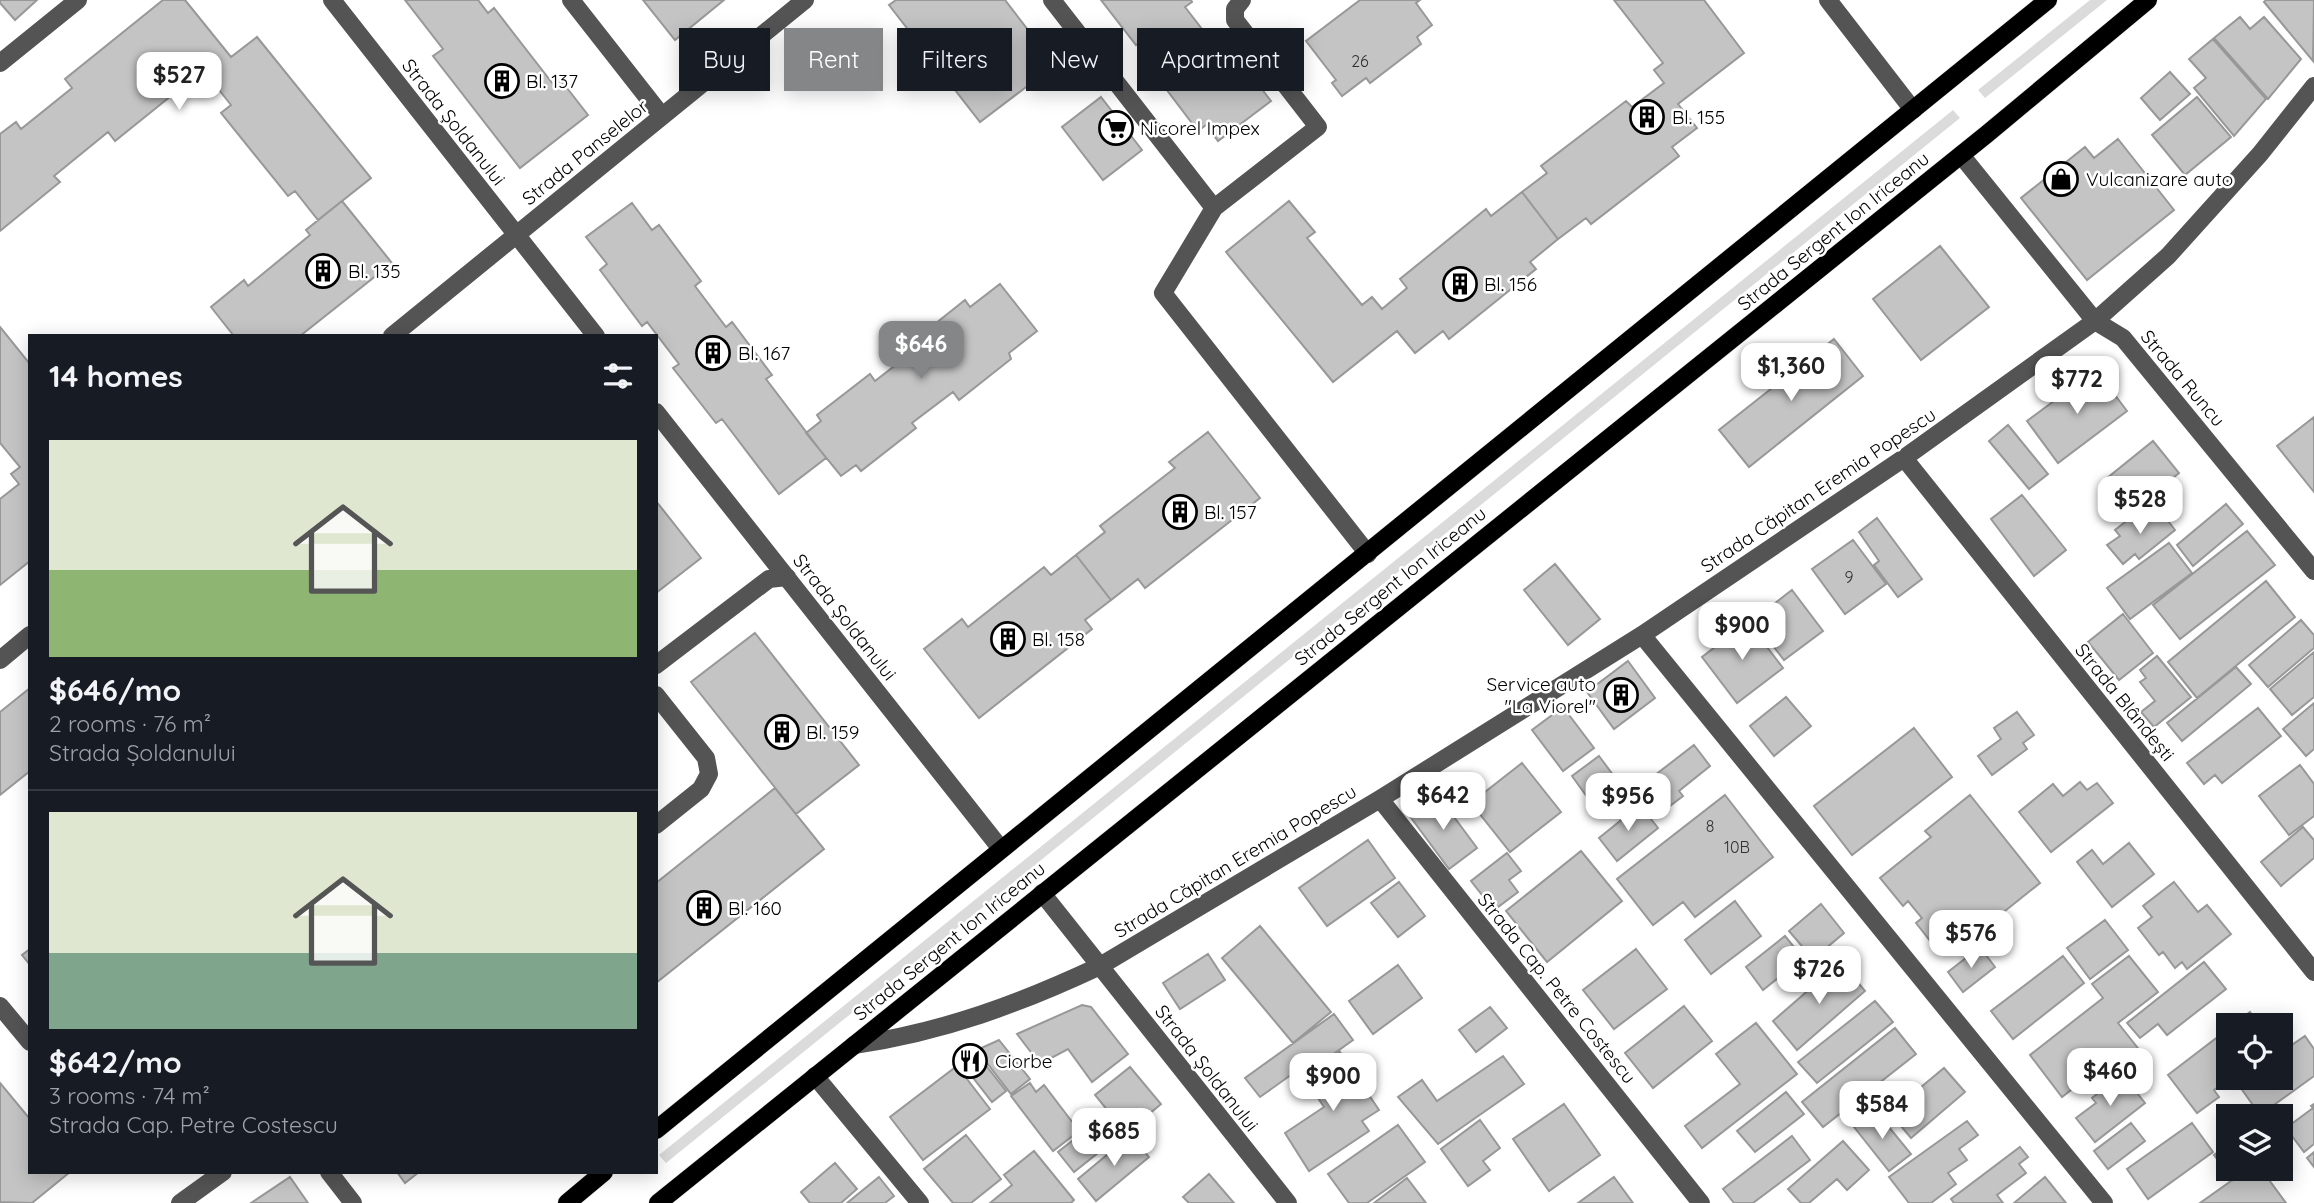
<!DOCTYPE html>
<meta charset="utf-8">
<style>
:root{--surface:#171b24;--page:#20242c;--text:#f1f3f6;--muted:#9ea1a6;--line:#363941;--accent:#858687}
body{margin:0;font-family:Quicksand,sans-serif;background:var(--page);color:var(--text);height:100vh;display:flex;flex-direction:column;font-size:26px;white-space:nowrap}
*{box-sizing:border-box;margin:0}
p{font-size:23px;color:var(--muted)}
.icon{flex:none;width:38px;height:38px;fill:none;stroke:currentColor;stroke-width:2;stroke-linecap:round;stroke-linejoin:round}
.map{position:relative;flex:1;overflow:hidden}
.details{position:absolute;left:28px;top:334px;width:630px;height:840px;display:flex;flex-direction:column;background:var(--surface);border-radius:0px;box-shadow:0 4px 18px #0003}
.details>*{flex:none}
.hud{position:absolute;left:679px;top:28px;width:665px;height:63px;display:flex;gap:14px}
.tools{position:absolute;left:2216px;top:1013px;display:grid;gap:14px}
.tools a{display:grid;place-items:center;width:77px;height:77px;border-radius:0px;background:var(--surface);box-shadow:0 4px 18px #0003;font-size:35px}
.price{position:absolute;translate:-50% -60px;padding:0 16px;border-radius:14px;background:#fff;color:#222;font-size:23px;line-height:46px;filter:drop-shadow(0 2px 4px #0008)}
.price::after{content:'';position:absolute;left:50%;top:42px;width:21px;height:16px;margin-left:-10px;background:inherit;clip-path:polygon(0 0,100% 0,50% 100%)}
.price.active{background:var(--accent);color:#fff}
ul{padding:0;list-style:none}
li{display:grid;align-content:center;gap:14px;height:371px;padding:0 21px}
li+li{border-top:2px solid var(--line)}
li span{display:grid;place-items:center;height:217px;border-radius:0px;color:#555}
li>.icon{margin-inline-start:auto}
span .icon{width:126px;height:126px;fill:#fffc;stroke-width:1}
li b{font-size:30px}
h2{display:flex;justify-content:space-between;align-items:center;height:84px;padding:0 21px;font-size:30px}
.chip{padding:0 24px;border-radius:0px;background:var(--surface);box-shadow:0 4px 18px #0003;font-size:24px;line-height:63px}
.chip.active{background:var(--accent);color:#fff}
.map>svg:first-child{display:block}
.green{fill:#dbdbdb}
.building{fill:#c4c4c4;stroke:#989898;stroke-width:2}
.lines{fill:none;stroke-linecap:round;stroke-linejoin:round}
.major-casing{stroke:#dbdbdb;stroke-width:19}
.minor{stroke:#545454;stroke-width:18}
.major{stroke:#000;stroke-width:18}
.labels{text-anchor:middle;stroke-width:5;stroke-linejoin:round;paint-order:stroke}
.number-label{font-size:16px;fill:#313131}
.poi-label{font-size:19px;fill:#000;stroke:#fff;text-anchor:start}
.street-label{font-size:19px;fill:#000;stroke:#fff}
</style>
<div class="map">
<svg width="2314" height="1203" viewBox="0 0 2314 1203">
<rect width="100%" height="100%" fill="#fff"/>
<path class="green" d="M2090,0H2107L1985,98L1978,90Z
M1953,110L1960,118L666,1163L659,1155Z"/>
<path class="building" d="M0,0H37L15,20L0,3Z
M163,0H185L231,57L257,37L371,178L318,220L295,191L288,196L221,113L231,105L208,76L197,84L192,79L115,141L108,132L54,176L60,182L0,231V134L16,122L21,129L72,88L65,79Z
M405,0H478L488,13L494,8L553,84L560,79L588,115L520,168L433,56L443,49Z
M643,0H724L675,40Z
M896,0H1005L1055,65L980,122L889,5Z
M1101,0H1191L1192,2L1185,7L1209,38L1218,32L1271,101L1218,141L1206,125L1198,131L1160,81L1170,73L1144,39L1136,45Z
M1360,0H1420L1416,3L1432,25L1417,37L1421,44L1370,83L1366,78L1342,96L1332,83L1336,80L1306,41Z
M1614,0H1704L1744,53L1678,104L1697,128L1672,147L1679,156L1591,224L1586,218L1558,239L1522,192L1547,173L1541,166L1626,101L1632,107L1664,83L1654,70L1663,63Z
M2266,0H2314L2313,61L2264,2Z
M2240,17L2250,29L2264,17L2301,59L2268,99L2214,38Z
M2213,39L2266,99L2234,136L2194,88L2206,78L2189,59Z
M2170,72L2190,94L2160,120L2141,98Z
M1101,97L1142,150L1103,180L1062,127Z
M2197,97L2231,137L2185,175L2152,135Z
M2118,139L2174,210L2087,280L2021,198L2085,147L2094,158Z
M1522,192L1558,239L1530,262L1536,269L1449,339L1443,331L1415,353L1397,331L1333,382L1226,252L1289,201L1315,232L1307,238L1362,305L1372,297L1382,309L1407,288L1400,279L1486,209L1491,216Z
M342,201L392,263L300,336H234L211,307L244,280L248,286L310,235L306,230Z
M632,203L652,230L659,225L701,281L695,286L726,327L732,322L772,375L766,379L826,458L779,494L722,419L716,423L673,368L679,364L647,322L642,326L600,270L607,264L586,237Z
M1940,246L1989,307L1921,360L1873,299Z
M1000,284L1037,331L1009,353L1011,359L959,400L953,392L912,423L916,428L861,471L856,465L841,476L806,433L821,421L817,415L870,374L875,381L920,346L915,340L965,300L970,307Z
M0,327L30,364V561L0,585V499L19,484L11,474L20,467L0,443Z
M1834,339L1863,376L1749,467L1719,430Z
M2096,370L2127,411L2058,463L2027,421Z
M2314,417V492L2277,446Z
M2008,425L2048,474L2029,489L1989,441Z
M1208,432L1260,498L1145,588L1138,579L1111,600L1076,555L1105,532L1100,526L1175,468L1169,462Z
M2153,441L2179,473L2127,515L2101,483Z
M2022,495L2066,550L2034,576L1991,519Z
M656,501L701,558L656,593Z
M2226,504L2243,524L2193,566L2177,545Z
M2159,509L2175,530L2139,559L2135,554L2123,564L2107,545L2120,536L2115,530L2138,512L2145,520Z
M1877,518L1922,579L1898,597L1874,565L1879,561L1859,532Z
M2247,531L2275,565L2180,639L2153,605Z
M1853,540L1886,584L1845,614L1812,569Z
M2169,543L2192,573L2130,619L2107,588Z
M1076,555L1111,600L1085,620L1092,629L979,718L924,649L962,619L968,627L1044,567L1051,575Z
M1555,564L1600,619L1568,645L1524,590Z
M2266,581L2295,617L2197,698L2168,662Z
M1792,590L1823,631L1784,660L1753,620Z
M2123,614L2153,653L2119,680L2088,642Z
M2301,620L2314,635V648L2268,687L2249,665Z
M1748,622L1783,668L1737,703L1702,657Z
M755,633L859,765L796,814L691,682Z
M2314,652V697L2292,715L2270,689Z
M2157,656L2191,697L2154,727L2141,712L2155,701L2140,682L2146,678L2140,670Z
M1628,661L1655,698L1614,729L1587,692Z
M2236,667L2251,684L2182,741L2167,723Z
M30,688V771L0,795V712Z
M1786,697L1811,726L1774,756L1750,726Z
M2314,703V749L2306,756L2283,729Z
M1563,707L1594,748L1563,771L1532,730Z
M2258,708L2281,736L2222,783L2215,775L2204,784L2187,763Z
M2017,712L2034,735L2023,743L2027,749L1992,775L1978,756L2001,739L1994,728Z
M1914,728L1952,777L1852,855L1814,806Z
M1694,745L1710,766L1679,791L1683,796L1658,815L1637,789Z
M1599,756L1625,791L1598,812L1572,776Z
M1522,763L1561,812L1510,852L1471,803Z
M2300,765L2314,784V816L2289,835L2259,796Z
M2080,782L2087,790L2097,783L2113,803L2051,852L2019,812L2053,784L2063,796Z
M775,788L824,849L656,983V883Z
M1437,794L1477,848L1449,869L1409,815Z
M1725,795L1773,857L1695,917L1683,902L1653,925L1617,879Z
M1970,795L2040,883L1995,919L1989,913L1939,952L1916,923L1922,918L1908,901L1903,906L1880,878L1931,837L1925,831Z
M1640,805L1658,828L1617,861L1599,838Z
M2303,827L2314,840V858L2281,886L2261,862Z
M1368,840L1395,878L1327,926L1299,888Z
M2129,843L2154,874L2112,907L2077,862L2092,850L2103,864Z
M1581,851L1622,901L1547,962L1506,911Z
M1507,853L1521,871L1509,880L1518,892L1494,910L1471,881Z
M1399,882L1425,916L1398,937L1371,903Z
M2174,882L2198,912L2207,905L2231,934L2187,969L2182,962L2175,968L2163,952L2159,955L2138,928L2152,917L2143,906Z
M1735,901L1761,936L1711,974L1685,940Z
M1821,904L1844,933L1813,959L1789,931Z
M2105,920L2128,950L2090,979L2067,948Z
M1260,926L1331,1012L1293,1043L1222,958Z
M1785,936L1803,958L1763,990L1746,967Z
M1980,947L1995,967L1963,992L1948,972Z
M30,949V965L22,955Z
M1636,949L1667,989L1614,1029L1583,990Z
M1208,954L1225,980L1180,1009L1163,983Z
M2063,956L2084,983L2013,1039L1991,1011Z
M2129,956L2158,992L2118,1023L2141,1052L2088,1093L2080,1083L2062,1097L2030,1055L2103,998L2092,984Z
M1841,962L1865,991L1797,1050L1773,1021Z
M2204,962L2226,989L2167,1035L2158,1024L2140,1038L2127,1023Z
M1398,965L1422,998L1373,1034L1349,1001Z
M1875,1001L1893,1022L1817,1083L1798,1062Z
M1082,1005L1091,1007L1128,1054L1092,1082L1068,1049L1040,1064L1017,1034Z
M1684,1006L1712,1041L1653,1088L1625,1053Z
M1490,1007L1507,1028L1476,1052L1459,1030Z
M2250,1012L2260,1026H2232Z
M1334,1014L1353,1040L1307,1073L1302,1067L1260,1097L1245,1078Z
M1756,1023L1797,1074L1702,1148L1685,1126L1740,1084L1716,1054Z
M1895,1028L1916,1054L1823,1127L1802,1102Z
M2228,1029V1078H2230L2214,1090L2219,1097L2197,1113L2168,1075Z
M2305,1036L2314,1049V1076L2260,1115L2238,1084L2246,1078H2280V1053Z
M999,1040L1030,1079L1011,1094L977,1050Z
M973,1049L1006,1091L992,1102L957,1057Z
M1340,1052L1379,1110L1362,1121L1369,1131L1309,1171L1285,1133L1324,1107L1304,1077Z
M1503,1056L1524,1084L1438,1144L1398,1097L1422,1080L1437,1101Z
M957,1066L990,1109L923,1160L890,1117Z
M1130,1067L1161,1104L1126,1133L1095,1095Z
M1944,1068L1965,1092L1911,1138L1890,1113Z
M2122,1074L2145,1103L2095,1142L2076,1118L2096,1103L2092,1098Z
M0,1083L30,1119V1172H70L32,1203L0,1202Z
M1030,1083L1036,1092L1044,1085L1079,1131L1053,1151L1011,1096Z
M1786,1092L1804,1114L1755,1152L1737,1131Z
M1564,1104L1600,1155L1549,1191L1513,1139Z
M2314,1104V1144L2304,1152L2286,1128L2313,1108L2311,1106Z
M1875,1110L1911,1154L1889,1171L1854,1127Z
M1090,1111L1096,1119L1105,1111L1123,1133L1074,1172L1058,1152L1082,1133L1075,1123Z
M1480,1120L1500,1148L1483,1161L1490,1170L1468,1186L1441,1149Z
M1967,1121L1978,1135L1959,1149L1967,1160L1948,1173L1956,1184L1931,1203H1909L1889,1177Z
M2131,1123L2145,1141L2108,1169L2094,1151Z
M2192,1123L2213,1152L2148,1199L2127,1169Z
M1398,1125L1425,1162L1367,1203H1349L1328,1174Z
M966,1135L1001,1179L971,1203H953L924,1169Z
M1131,1135L1149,1157L1096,1201L1078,1179Z
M1792,1136L1810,1160L1753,1203H1734L1723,1189Z
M1843,1141L1869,1170L1847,1190L1837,1179L1809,1203H1801L1788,1189Z
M2228,1145V1169H2247L2233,1180L2214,1155Z
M2020,1147L2028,1157L2019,1164L2026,1173L1997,1195L2003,1203H1954L1951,1199Z
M1034,1151L1074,1200L1071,1203H990L1012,1185L1004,1175Z
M2314,1152V1167L2307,1158Z
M835,1163L857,1189L841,1203H810L801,1192Z
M2248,1169H2261L2286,1203H2200Z
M397,1172H419L405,1183Z
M1209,1174L1234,1203H1189L1183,1197Z
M290,1177L308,1203H251Z
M879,1177L894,1196L885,1203H847Z
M1614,1177L1633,1203H1578Z
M2045,1177L2066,1203H2014Z
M1407,1178L1426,1203H1374Z"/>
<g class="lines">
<g class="major-casing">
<path id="major" d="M656,1130L2048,0
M567,1203L604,1172
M658,1203L1987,134L2148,0"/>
</g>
<path class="minor" d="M332,0L596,336
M571,0L662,116
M1052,0L1214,208
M1242,0L1235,9V20L1318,127L1214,208L1163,293L1368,554
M1828,0L1913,110
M0,63L78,0
M1961,155L2095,321L2123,338L2314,571
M392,336L805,0
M656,412L1001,849
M1904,458L2314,972
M1642,635L2104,1203
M0,660L30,635
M656,665L769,579L787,577
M656,695L706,758L709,774L701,789L656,825
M1380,799L1701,1203
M1042,893L1288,1203
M0,1006L30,1042
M854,1045C943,1032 1019,1004 1100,966L1380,799L1642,635L1904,458L2095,321L2168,256L2260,154L2314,86
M815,1076L920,1203
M329,1172L353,1203
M180,1203L223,1172"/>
<use href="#major" class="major"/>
</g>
<defs>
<g id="building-ring" transform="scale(1.75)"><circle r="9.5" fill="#fff" stroke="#000" stroke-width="1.5"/><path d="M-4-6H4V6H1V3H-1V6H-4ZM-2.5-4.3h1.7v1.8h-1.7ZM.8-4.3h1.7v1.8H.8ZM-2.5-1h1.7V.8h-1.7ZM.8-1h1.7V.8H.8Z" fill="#000"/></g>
<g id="supermarket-ring" transform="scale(1.75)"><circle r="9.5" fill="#fff" stroke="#000" stroke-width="1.5"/><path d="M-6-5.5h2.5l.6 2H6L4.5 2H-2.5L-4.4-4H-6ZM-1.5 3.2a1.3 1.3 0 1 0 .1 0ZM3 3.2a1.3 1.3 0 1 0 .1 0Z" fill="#000"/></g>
<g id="shop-ring" transform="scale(1.75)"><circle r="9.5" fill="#fff" stroke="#000" stroke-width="1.5"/><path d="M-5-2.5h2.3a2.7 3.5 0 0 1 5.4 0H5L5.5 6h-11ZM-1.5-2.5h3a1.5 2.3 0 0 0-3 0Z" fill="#000"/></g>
<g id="restaurant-ring" transform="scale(1.75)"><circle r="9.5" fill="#fff" stroke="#000" stroke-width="1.5"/><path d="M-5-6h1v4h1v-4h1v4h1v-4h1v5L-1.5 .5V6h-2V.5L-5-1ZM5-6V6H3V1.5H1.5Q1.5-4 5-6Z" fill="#000"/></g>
</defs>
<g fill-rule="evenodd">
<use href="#building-ring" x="502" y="81"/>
<use href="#building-ring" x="1647" y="117"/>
<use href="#supermarket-ring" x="1116" y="128"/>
<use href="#shop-ring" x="2061" y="179"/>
<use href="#building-ring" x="323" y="271"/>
<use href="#building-ring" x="1460" y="284"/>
<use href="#building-ring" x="713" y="353"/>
<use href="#building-ring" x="1180" y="512"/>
<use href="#building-ring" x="1008" y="639"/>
<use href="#building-ring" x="1621" y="695"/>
<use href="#building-ring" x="782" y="732"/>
<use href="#building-ring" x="704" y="908"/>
<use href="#restaurant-ring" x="970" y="1061"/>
</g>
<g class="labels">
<g class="number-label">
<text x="1360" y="67">26</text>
<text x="1849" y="583">9</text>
<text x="1710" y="832">8</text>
<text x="1737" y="853">10B</text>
</g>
<g class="poi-label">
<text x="526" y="88">Bl. 137</text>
<text x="1672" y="124">Bl. 155</text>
<text x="1140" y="135">Nicorel Impex</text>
<text x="2086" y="186">Vulcanizare auto</text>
<text x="348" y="278">Bl. 135</text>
<text x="1484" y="291">Bl. 156</text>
<text x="738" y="360">Bl. 167</text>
<text x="1204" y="519">Bl. 157</text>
<text x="1032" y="646">Bl. 158</text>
<text x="1596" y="691" text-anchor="end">Service auto<tspan x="1596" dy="22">"La Viorel"</tspan></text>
<text x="806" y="739">Bl. 159</text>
<text x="728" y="915">Bl. 160</text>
<text x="995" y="1068">Ciorbe</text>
</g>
<g class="street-label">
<text transform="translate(454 122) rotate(52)" y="7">Strada Șoldanului</text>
<text transform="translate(585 152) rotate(-39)" y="7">Strada Panselelor</text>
<text transform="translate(1833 231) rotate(-39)" y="7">Strada Sergent Ion Iriceanu</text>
<text transform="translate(2183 378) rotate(50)" y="7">Strada Runcu</text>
<text transform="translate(1818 490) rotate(-34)" y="7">Strada Căpitan Eremia Popescu</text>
<text transform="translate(1390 586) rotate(-39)" y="7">Strada Sergent Ion Iriceanu</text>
<text transform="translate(845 617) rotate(52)" y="7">Strada Șoldanului</text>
<text transform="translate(2125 702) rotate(51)" y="7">Strada Blândești</text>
<text transform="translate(1235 861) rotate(-31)" y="7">Strada Căpitan Eremia Popescu</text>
<text transform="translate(949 941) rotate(-39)" y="7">Strada Sergent Ion Iriceanu</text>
<text transform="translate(1557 988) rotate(51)" y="7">Strada Cap. Petre Costescu</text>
<text transform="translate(1207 1068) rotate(52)" y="7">Strada Șoldanului</text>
</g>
</g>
</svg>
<div class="tools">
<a><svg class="icon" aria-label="locate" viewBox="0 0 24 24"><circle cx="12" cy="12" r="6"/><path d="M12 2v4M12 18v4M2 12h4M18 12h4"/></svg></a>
<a><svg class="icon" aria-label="layers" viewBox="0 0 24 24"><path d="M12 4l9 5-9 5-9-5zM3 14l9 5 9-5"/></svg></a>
</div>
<b class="price" style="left:179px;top:112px">$527</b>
<b class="price active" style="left:921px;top:381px">$646</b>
<b class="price" style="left:1791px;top:403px">$1,360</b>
<b class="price" style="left:2077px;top:416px">$772</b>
<b class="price" style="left:2140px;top:536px">$528</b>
<b class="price" style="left:1742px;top:662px">$900</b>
<b class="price" style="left:1443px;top:832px">$642</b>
<b class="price" style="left:1628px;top:833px">$956</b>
<b class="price" style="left:1971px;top:970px">$576</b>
<b class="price" style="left:1819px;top:1006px">$726</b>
<b class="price" style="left:2110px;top:1108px">$460</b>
<b class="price" style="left:1333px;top:1113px">$900</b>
<b class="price" style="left:1882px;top:1141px">$584</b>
<b class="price" style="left:1114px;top:1168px">$685</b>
<div class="hud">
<a class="chip">Buy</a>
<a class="chip active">Rent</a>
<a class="chip">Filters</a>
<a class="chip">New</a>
<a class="chip">Apartment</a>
</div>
<section class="details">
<h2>14 homes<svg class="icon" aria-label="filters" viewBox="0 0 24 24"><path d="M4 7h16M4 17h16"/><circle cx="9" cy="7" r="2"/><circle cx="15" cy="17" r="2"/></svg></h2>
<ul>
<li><span style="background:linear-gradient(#dfe7d0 60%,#8fb573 0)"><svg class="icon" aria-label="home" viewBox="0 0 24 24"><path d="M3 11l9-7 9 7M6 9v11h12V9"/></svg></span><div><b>$646/mo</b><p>2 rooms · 76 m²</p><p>Strada Șoldanului</p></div></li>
<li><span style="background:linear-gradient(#dfe7d0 65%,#7fa58c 0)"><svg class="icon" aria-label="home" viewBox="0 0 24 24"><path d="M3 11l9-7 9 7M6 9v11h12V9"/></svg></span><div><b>$642/mo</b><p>3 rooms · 74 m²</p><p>Strada Cap. Petre Costescu</p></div></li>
</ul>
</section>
</div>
